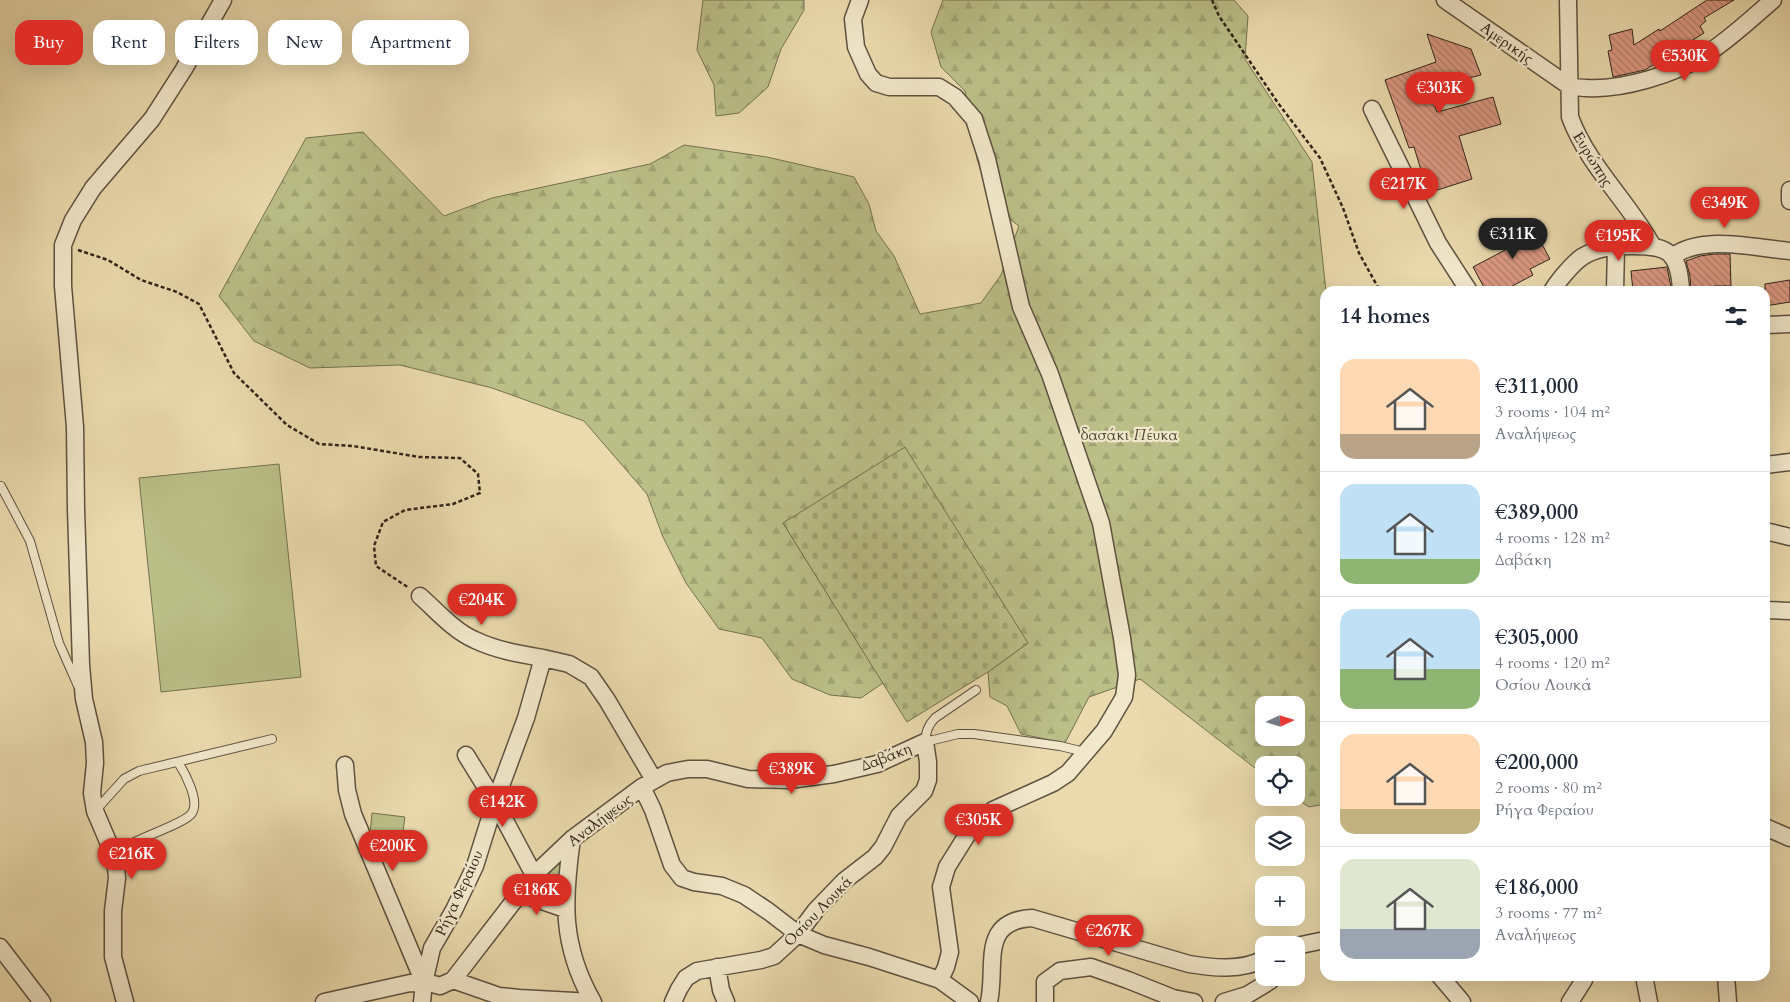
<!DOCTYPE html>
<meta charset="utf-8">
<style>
:root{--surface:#fff;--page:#f6f6f7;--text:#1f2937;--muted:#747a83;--line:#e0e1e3;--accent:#d93025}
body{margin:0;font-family:Cardo,serif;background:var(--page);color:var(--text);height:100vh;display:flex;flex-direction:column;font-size:19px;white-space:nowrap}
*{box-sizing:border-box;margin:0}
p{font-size:16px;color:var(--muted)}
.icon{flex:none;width:28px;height:28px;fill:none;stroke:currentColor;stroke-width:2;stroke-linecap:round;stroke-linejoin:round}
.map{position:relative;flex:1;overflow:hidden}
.sheet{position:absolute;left:1320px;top:286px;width:450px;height:695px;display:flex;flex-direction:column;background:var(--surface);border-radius:15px;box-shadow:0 5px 20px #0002}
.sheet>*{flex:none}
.top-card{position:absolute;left:15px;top:20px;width:475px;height:45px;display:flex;gap:10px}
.needle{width:32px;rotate:86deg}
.controls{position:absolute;left:1255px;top:696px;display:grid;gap:10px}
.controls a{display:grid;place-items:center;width:50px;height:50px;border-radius:10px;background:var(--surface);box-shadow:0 5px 20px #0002;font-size:25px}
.price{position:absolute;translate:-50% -42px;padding:0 11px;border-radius:18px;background:var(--accent);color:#fff;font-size:16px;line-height:32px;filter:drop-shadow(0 1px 2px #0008)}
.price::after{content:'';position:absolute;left:50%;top:30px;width:15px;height:11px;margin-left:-8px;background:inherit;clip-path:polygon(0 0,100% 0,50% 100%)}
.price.selected{background:#222;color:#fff}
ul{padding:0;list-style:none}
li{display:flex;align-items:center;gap:15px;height:125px;padding:0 20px}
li+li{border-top:1px solid var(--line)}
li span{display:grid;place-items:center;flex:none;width:140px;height:100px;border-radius:15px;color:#555}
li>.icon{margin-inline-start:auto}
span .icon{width:60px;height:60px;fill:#fffc;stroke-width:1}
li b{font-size:21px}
h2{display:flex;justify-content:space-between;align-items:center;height:60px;padding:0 20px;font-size:21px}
.pill{padding:0 18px;border-radius:15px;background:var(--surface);box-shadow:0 5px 20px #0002;font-size:18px;line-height:45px}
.pill.selected{background:var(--accent);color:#fff}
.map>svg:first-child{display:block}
.green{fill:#babe87;stroke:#757151}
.forest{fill:url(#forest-firs);stroke:#757151;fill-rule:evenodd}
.cemetery{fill:url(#cemetery-stones);stroke:#757151}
.building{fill:url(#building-back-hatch);stroke:#30241b}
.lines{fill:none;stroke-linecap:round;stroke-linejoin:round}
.lane-casing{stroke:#5e5240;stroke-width:10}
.street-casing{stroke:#5e5240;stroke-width:19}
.path{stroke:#30241b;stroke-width:2.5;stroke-dasharray:4 2.5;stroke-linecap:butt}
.lane{stroke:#f1e7ca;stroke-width:8}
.street{stroke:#f1e7ca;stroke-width:16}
.labels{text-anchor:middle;stroke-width:4.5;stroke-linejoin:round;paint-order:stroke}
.street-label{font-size:15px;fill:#30241b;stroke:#f1e7ca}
.park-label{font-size:15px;font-style:italic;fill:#524a36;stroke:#f1e7ca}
</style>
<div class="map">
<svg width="1790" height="1002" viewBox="0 0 1790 1002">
<defs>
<pattern id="forest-firs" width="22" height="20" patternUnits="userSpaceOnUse" patternTransform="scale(1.25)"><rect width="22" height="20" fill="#babe87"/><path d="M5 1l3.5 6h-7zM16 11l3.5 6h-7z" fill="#a0a374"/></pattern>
<pattern id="cemetery-stones" width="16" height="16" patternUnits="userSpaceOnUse" patternTransform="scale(1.25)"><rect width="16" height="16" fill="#babe87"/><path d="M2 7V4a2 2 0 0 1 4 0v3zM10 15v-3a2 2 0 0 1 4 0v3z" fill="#a0a374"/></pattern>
<pattern id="building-back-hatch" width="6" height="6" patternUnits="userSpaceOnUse" patternTransform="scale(1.25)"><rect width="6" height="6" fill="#db9881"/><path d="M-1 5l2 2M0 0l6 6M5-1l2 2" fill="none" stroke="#b27c69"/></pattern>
</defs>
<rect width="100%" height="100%" fill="#eadaad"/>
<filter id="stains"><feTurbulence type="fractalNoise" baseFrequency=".004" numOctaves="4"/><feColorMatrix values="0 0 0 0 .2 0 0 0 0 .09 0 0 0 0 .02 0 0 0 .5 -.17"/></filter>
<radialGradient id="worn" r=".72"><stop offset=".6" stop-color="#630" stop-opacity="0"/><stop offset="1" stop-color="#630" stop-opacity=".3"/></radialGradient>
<path class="green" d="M279,464L301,677L161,692L139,478Z
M372,813L405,817L401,846L382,848L370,834Z
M567,852L551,900L529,889Z"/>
<path class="forest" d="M703,0H804V10L781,49L768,87L739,113L716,116L714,85L697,50Z
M943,0H1234L1248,16L1245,59L1312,162L1326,291H1325V804L1309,807L1295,798L1296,765H1264V775L1140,679L1089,697L1065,743L1021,734L1007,706L990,697L988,672L1028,643L783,523L883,683L861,698L830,695L792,679L762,638L719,629L686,583L663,537L647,494L584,421L492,388L400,365L310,368L254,341L219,296L306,138L363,132L444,216L492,198L650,164L684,145L767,157L854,177L869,204L876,231L894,256L920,314L981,303L1001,275L1019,226L992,206L977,159L965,91L941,67L931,32ZM1264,705H1296V738H1264Z"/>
<path class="cemetery" d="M905,447L1028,643L988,672L907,722L783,523Z"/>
<path class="building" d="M1707,0H1734L1704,18L1706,21L1700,26L1704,33L1645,70L1613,77L1608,51L1612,50L1609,35L1632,29L1634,45L1659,29L1660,31Z
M1427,34L1471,49L1481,75L1429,88L1437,112L1493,97L1501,124L1459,136L1472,179L1428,193L1414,147L1409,148L1385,80L1436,62Z
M1530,222L1550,259L1530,269L1533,275L1503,291H1486L1473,267L1507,249L1501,238Z
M1714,254H1730L1731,286H1714L1715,291H1691L1690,276L1686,261L1700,256Z
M1667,267L1671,287L1633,291L1631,271Z
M1790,280V302L1765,306V284Z"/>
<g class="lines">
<g class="lane-casing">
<path id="lane" d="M1,486L30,541L59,643L78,686
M976,690L935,718C928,725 926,732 925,742L958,734H974L1060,746L1085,752
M96,810L124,779L139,771L272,739
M115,858C121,853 126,847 133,843C145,836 187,822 192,813C200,801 185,773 178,762"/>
</g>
<g class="street-casing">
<path id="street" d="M860,0L853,19L856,47L868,74L876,83L889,87H939L955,97L974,119L987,159L1021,307L1050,374L1101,523L1122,638L1127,675L1124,697L1104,731L1068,773L1053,783L993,810L967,835L947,867L941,887L950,952L946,967L940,980
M1445,0L1569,86C1575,87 1581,88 1587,88C1623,90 1675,74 1705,55C1729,40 1751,19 1773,0
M1568,0L1570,117C1588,166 1628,201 1652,245
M1372,109L1438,243L1469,291
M1790,190V201
M1672,257C1702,234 1755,248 1790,251
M1552,291C1558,281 1573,263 1582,257C1596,248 1611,247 1627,246C1666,245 1679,249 1681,291
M1615,291L1616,247
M1765,325L1790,324
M1765,465L1790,462
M1765,531L1790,537
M420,596C437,611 454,631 475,640C496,650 519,654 543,658
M1765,610L1790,611
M466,755L495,802L534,875
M345,765L347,790L353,814L424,983
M642,787L653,810L672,865L682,878L694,882L722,886L744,895L768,911L798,934L824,945L869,957L940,980L970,1002
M1765,827L1790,838
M572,839C563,901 561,946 593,1002
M519,893L565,909
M1296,946L1325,940
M0,947L42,1002
M717,967L721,990L726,1002
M1440,976L1462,1002
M1644,976L1649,1002
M1726,976L1728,1002
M453,980L499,996L519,998V1002
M519,998L593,1002
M125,1002L113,957V911L117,878L115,858L95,811L92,793L95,763L94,742L84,699L81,665L76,509L75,427L63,286V245L73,220L93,188L152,119L184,69L223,0
M324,1002L410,983L433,984L440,986L453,980L534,875L572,839L642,787L667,773L688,769H707L748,779L789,780L834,774L877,764L925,742L928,762V780L924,791L899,816L883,847L875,857L844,881L816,910L798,934L774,956L761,960L697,971L686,978L679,989L673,1002
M422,1002L424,983L432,948L454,910L475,866L495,802L526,718L543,658L569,664L591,677L607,700L654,780
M989,1002C997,965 979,921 1032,918L1189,964C1213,968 1241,971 1264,959
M1045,1002V982L1060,971L1091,967L1128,980L1173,998L1194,1002
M1224,1002L1247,995L1270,981V978
M1570,1002L1584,980"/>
</g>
<path class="path" d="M1212,0L1219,16L1278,103L1320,158L1343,208L1359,253L1380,291
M78,250L108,260L141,280L177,292L199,304L234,373L287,425L319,444L353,446L419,457L460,458L478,474L480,493L453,504L405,510L383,522L374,546L376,566L409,588"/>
<use href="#lane" class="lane"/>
<use href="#street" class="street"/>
</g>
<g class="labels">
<g class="street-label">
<text transform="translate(1507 43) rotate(35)" y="5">Αμερικής</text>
<text transform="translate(1593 159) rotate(58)" y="5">Ευρώπης</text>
<text transform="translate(886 757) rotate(-21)" y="5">Δαβάκη</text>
<text transform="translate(600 820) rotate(-37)" y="5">Αναλήψεως</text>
<text transform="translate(459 893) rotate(-65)" y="5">Ρήγα Φεραίου</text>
<text transform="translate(818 911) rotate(-46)" y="5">Οσίου Λουκά</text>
</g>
<g class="park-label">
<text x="1129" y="440">δασάκι Πέυκα</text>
</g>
</g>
<rect width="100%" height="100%" filter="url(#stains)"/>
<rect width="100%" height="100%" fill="url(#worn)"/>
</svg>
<div class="controls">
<a><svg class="needle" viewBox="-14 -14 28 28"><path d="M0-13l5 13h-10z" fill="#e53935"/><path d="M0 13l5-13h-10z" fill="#747a83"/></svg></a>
<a><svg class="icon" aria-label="locate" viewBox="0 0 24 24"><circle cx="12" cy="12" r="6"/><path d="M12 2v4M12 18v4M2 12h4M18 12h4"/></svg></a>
<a><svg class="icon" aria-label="layers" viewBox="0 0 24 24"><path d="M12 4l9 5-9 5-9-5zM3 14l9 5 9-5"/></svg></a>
<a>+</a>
<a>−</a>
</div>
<b class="price" style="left:1685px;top:82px">€530K</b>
<b class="price" style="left:1440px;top:114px">€303K</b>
<b class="price" style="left:1404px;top:210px">€217K</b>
<b class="price" style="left:1725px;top:229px">€349K</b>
<b class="price selected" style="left:1513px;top:260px">€311K</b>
<b class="price" style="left:1619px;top:262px">€195K</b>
<b class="price" style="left:482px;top:626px">€204K</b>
<b class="price" style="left:792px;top:795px">€389K</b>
<b class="price" style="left:503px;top:828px">€142K</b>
<b class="price" style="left:979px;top:846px">€305K</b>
<b class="price" style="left:393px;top:872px">€200K</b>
<b class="price" style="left:132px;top:880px">€216K</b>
<b class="price" style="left:537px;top:916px">€186K</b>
<b class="price" style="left:1109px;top:957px">€267K</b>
<div class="top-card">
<a class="pill selected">Buy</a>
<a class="pill">Rent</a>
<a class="pill">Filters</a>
<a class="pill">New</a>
<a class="pill">Apartment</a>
</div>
<section class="sheet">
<h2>14 homes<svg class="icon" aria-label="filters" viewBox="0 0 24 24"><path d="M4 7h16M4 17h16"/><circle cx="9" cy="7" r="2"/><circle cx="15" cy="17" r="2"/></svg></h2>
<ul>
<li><span style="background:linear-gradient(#ffd9b3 75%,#b9a48a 0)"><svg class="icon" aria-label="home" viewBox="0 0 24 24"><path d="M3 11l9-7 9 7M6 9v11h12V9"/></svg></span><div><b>€311,000</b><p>3 rooms · 104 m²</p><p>Αναλήψεως</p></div></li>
<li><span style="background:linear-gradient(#bfe0f5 75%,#8fb573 0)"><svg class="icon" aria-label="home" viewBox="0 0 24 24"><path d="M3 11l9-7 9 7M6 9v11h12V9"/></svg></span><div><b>€389,000</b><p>4 rooms · 128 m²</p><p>Δαβάκη</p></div></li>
<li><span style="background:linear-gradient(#bfe0f5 60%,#8fb573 0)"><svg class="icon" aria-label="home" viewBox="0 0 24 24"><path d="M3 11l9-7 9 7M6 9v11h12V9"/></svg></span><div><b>€305,000</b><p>4 rooms · 120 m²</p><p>Οσίου Λουκά</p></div></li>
<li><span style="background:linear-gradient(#ffd9b3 75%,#c2b280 0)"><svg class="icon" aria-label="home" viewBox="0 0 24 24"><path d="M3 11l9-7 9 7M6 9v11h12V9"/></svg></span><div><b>€200,000</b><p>2 rooms · 80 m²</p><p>Ρήγα Φεραίου</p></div></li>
<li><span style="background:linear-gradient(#dfe7d0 70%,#9aa5b1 0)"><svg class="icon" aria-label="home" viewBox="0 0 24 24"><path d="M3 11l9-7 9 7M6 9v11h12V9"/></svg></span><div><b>€186,000</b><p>3 rooms · 77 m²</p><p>Αναλήψεως</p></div></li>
</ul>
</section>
</div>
